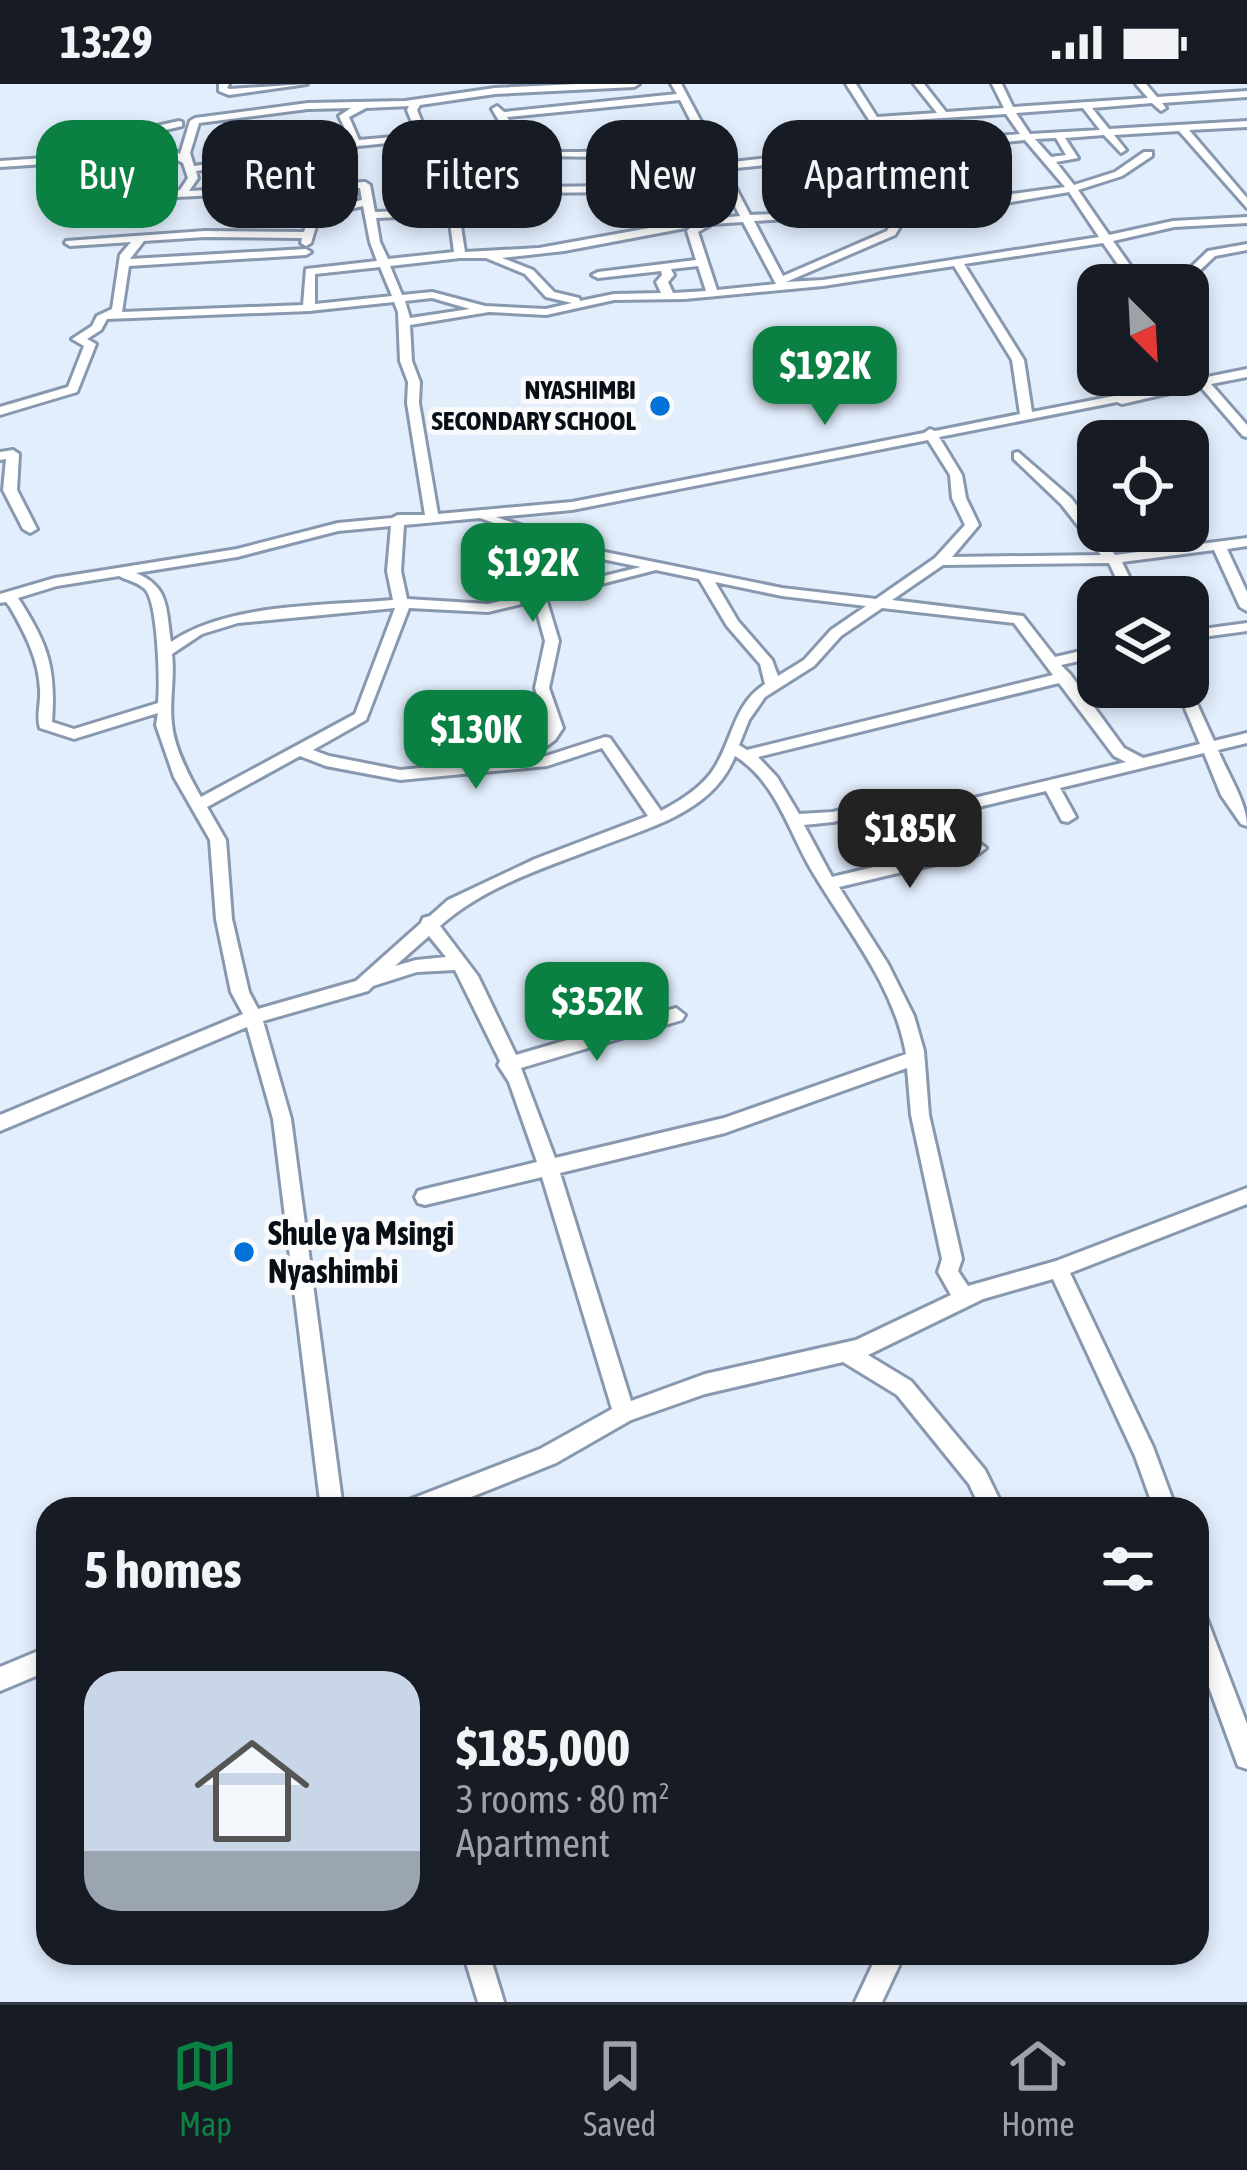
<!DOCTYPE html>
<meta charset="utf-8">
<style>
:root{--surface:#171b24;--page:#242831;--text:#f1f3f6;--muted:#9ea1a6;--line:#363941;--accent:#0b8043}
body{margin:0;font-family:"Asap Condensed",sans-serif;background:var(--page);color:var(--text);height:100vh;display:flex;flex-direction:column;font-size:45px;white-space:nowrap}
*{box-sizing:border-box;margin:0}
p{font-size:39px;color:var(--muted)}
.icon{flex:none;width:66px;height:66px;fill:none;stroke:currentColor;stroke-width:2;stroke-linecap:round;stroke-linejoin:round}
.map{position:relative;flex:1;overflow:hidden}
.panel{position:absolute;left:36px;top:1413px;width:1173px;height:468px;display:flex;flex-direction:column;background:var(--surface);border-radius:36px;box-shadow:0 6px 18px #0003}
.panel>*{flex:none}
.hud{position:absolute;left:36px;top:36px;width:1176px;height:108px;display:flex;gap:24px}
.needle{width:78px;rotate:156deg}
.tools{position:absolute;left:1077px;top:180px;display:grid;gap:24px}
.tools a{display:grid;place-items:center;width:132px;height:132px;border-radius:24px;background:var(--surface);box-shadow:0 6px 18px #0003;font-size:60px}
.price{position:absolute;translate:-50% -102px;padding:0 27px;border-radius:24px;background:var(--accent);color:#fff;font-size:39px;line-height:78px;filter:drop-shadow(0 3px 6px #0008)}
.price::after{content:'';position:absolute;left:50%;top:72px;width:36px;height:27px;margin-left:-18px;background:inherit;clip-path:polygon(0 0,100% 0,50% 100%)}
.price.current{background:#222;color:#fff}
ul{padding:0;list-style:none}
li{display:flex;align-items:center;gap:36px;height:300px;padding:0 48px}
li span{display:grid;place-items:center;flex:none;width:336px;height:240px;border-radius:36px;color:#555}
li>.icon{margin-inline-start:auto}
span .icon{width:144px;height:144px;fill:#fffc;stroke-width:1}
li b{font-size:51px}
h2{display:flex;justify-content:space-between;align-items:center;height:144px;padding:0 48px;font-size:51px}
.pill{padding:0 42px;border-radius:36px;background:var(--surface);box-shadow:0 6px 18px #0003;font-size:42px;line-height:108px}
.pill.current{background:var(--accent);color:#fff}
.status{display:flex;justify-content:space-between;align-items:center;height:84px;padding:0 60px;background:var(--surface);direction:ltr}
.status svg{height:33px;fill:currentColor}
.tabs{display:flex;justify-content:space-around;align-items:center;height:168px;border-top:3px solid var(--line);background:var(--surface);font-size:33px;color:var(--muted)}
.tabs a{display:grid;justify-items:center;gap:6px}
.tabs .current{color:var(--accent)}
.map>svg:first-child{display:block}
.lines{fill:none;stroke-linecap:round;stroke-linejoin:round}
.minor-casing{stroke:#8798af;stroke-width:6}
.minor{fill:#fff;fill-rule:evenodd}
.poi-dot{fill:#0272d9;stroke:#fafafa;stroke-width:4.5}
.labels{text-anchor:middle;stroke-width:10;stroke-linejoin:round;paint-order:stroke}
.far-poi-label{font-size:27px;font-weight:bold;fill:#080e16;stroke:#fafafa;text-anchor:end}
.poi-label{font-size:33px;font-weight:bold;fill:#080e16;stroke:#fafafa;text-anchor:start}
</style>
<div class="status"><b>13:29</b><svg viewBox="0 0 49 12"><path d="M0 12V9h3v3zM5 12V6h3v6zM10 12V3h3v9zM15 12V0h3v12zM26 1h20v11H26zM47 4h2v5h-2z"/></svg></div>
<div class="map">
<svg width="1247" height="1918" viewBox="0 0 1247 1918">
<rect width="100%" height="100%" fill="#e3eefd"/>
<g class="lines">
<g class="minor-casing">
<path id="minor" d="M219,0H229L227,4L230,5L307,0L229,11L219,7Z
M578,0H639L634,3L495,10L420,21L417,26L440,83L453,104L515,103L527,70C512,58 501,41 492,25L497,22L504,28L677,10L671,0H681L723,79L881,62L869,36L846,0H856L877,33L937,29L914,0H924L946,28L1004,24L992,0H1002L1013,23L1148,14L1136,0H1146L1157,13L1247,7V13L1162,19L1166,24L1161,27L1152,19L1092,24L1109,45L1247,37V43L1189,46L1247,114V124L1179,47L1114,51L1126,66L1121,69L1104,51L1065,54L1078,74L1056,78L1074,101L1115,88L1144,68H1152V72L1122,92L1078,106L1109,151L1173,137L1247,133V139L1174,143L1113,157L1142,198L1187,187L1208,167L1247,160V166L1215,172L1195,191L1156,201H1132L1103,159L964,180L1024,276L1032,328L1114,312L1103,291H1115L1125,309L1196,295L1188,278V262L1194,266L1207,293L1247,285V293L1211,300L1247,341V353L1243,352L1200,302L1122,320L1117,318L939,353L962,391L966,414L979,441L952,473L1101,471L1061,420L1014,375V369L1018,368L1071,414L1115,471L1247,454V462L1227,465L1247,508V527L1240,523L1214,466L1122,478L1139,513H1125L1109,479L943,481L892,516L1023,532L1055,573L1098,563V573L1061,581L1070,590L1124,664L1143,674L1200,660L1176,603H1188V600L1214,657L1247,649V659L1218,666C1227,689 1247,718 1247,742L1241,740L1221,711L1204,669L1060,704L1076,733L1068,738L1062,737L1046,707L974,724L903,721L878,727L918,772L978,758L986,764L978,770L839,803L888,880L914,932L924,967L929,1031L962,1175L958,1187L968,1202L1056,1177L1247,1104V1120L1070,1189L1153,1363L1176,1425H1154L1135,1372L1053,1195L983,1215L868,1271L911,1297L985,1386L1004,1425H981L969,1400L897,1311L843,1278L705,1310L631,1336L556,1379L441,1425H403L406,1417L540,1365L612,1325L542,1093L425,1121L418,1119L415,1113L418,1107L425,1105L537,1078L509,998L498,981L500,977L455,886L417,888L373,902L368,907L263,937L291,1035L343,1425H321L273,1035L247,943L0,1047V1031L243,930L231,908L216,835L210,756L174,693L156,641L158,629L74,655L40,644C36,631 41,620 40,606C39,576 25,549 10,523L6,518L0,519V510L55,494L237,465L338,439L392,434L398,431H425L407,319L408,298L400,277L398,228L394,218L309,227L107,235L101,246L87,255L96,260L77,308L0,331V323L68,303L84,262L72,255L92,242L97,232L112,225L120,171L131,158L70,162L65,159L66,157L205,147L304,148L310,128L362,116L360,104L177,113L92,123L88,122V118L180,106L188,94L183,79L138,55L92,77L0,83V77L90,71L143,45L179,37L182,38V42L145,51L180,70L190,37L195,34L308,19L405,17L495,4ZM680,16L701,57C669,60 554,76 530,63C519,57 514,43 507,33ZM409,22L407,26L417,51L359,56L349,33L366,24ZM351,24L339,32L351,58L346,60L194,82L190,69L199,39L308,25ZM1083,24L1100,46L1030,50L1016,29ZM1006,30L1020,50L891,61L880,38ZM1056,54L1066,71L1051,73L1035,55ZM419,56C429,80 444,100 448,125L375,128L370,101L365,98L189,107L198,94L196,87L349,66L358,62ZM1025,56L1065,103L944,119L825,127L815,109L821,105L924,96L929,93L924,90L818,99L804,108L815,128L750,131L726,85ZM704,62L718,89L625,102L525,103L536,72L606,73ZM721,95L740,132L688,137L539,164L465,168L456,110L514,109L523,132L528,135L533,132L524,109L625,108ZM1069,108L1099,153L823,196L786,198L895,151L901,141L922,131V127L1011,118ZM363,122L370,158L377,177L306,185L303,221L122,228L129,182L306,171L311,168L306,165L130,175L144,157L205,153L302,154L301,159L306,162L311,159L319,132ZM912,128L893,137L887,147L783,192L754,137ZM449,131L454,168L388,175L380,158L376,134ZM743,138L776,200L717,206L698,148L712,140ZM691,143L687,147L696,176L598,188L592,191L598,194L661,187L662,191L656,198L661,209L614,210L580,217L579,214L554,208L533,186L502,174L564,167ZM460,174H486L525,190L546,213L572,219L546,225L485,222L432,208L402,211L390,182ZM698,182L706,207L673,209L668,198L674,191L671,185ZM954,182L1012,276L1020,330L935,347L930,345L924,349L572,418L438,430L419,319L420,298L412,277L410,241L489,228L546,231L614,216L685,215L823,202ZM380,183L392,212L315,220V190ZM432,214L470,225L410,234L405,217ZM928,356L950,391L952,414L965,441L935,474L876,515L782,504L595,466L496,433L572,426ZM480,434L587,472L641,483L488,520L407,515L401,487L404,441ZM391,442L387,487L393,516C324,522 228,519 171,558C166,526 170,503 136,489L237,473L338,447ZM656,486L699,495L727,542L760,580L765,600C734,620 733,654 715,683C704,702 680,717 661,727L610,654L605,653L546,672L532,673L555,656L563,644L549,604L559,557L546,514ZM119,492C127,496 139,499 145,505C158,518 160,598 158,619L74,645L52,638C56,584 48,560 18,514L57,502ZM715,498L782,512L866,522L831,546L804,576L778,592L772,576L738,537ZM534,517L545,557L535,604L547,644L510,675L400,686L329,672L313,666L366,636L409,524L488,528ZM395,524L355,630L201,713C189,692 174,664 172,640C169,617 175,595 172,570L202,550L238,539ZM882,524L1014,539L1053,591L747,666L739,661L749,636L765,613L814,582L841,552ZM1059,599L1114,672L1126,678L974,714L903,711L833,728L799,730L777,693L758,673ZM602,664L648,732L535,775L448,816L430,832L423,834L421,839L356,897L258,925L249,908L232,835L226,756L207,723L300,672L326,682L400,696L547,682ZM735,672C776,697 789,748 812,787C847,846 894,901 906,970L724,1034L555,1074L521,984L682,936L685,931L676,924L516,971L478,892L440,842C483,803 546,783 599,763C650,743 713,728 735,672ZM863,731L903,776L832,793L804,741L833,738ZM429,852L446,873L416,876L395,882ZM907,984L911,1031L942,1175L938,1188L951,1211L856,1256L705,1290L631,1317L560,1089L725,1049Z
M13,366L19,370L17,406L37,445L30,449L23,445L3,406L6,375L0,376V368Z
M1247,539V547L1188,555V547Z
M1197,1526L1205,1530L1247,1640V1685L1238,1682L1197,1570Z
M48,1563V1587L0,1607V1583Z
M463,1869H489L504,1918H478Z
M878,1869H905L882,1918H855Z"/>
</g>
<use href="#minor" class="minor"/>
</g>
<g class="poi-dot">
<circle cx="660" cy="322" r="12"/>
<circle cx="244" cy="1168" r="12"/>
</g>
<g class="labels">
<g class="far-poi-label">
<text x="636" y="315">NYASHIMBI<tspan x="636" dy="31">SECONDARY SCHOOL</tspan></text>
</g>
<g class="poi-label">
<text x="268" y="1161">Shule ya Msingi<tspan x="268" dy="38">Nyashimbi</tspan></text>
</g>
</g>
</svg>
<div class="tools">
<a><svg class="needle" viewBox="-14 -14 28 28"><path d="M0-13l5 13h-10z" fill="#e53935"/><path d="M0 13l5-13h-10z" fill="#9ea1a6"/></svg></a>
<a><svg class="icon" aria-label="locate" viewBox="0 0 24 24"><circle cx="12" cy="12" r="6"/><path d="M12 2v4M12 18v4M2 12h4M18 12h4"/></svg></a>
<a><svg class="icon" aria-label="layers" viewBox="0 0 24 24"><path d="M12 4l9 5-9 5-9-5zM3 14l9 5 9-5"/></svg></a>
</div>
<b class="price" style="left:825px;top:344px">$192K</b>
<b class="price" style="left:533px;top:541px">$192K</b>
<b class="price" style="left:476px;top:708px">$130K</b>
<b class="price current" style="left:910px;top:807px">$185K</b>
<b class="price" style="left:597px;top:980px">$352K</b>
<div class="hud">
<a class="pill current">Buy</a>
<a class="pill">Rent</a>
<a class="pill">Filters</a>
<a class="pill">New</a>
<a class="pill">Apartment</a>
</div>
<section class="panel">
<h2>5 homes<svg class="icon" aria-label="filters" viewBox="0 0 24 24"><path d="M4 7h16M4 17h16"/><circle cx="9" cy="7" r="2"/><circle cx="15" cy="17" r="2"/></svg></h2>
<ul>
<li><span style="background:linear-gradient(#c9d6e8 75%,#9aa5b1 0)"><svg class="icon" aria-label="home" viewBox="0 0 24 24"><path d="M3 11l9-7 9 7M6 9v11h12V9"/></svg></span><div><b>$185,000</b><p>3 rooms · 80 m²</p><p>Apartment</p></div></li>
</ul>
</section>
</div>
<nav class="tabs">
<a class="current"><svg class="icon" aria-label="map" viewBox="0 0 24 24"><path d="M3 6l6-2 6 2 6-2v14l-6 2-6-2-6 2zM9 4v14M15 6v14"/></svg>Map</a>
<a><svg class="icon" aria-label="saved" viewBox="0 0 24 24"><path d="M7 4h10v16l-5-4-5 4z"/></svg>Saved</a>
<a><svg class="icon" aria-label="home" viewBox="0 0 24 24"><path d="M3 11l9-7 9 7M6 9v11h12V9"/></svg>Home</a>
</nav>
